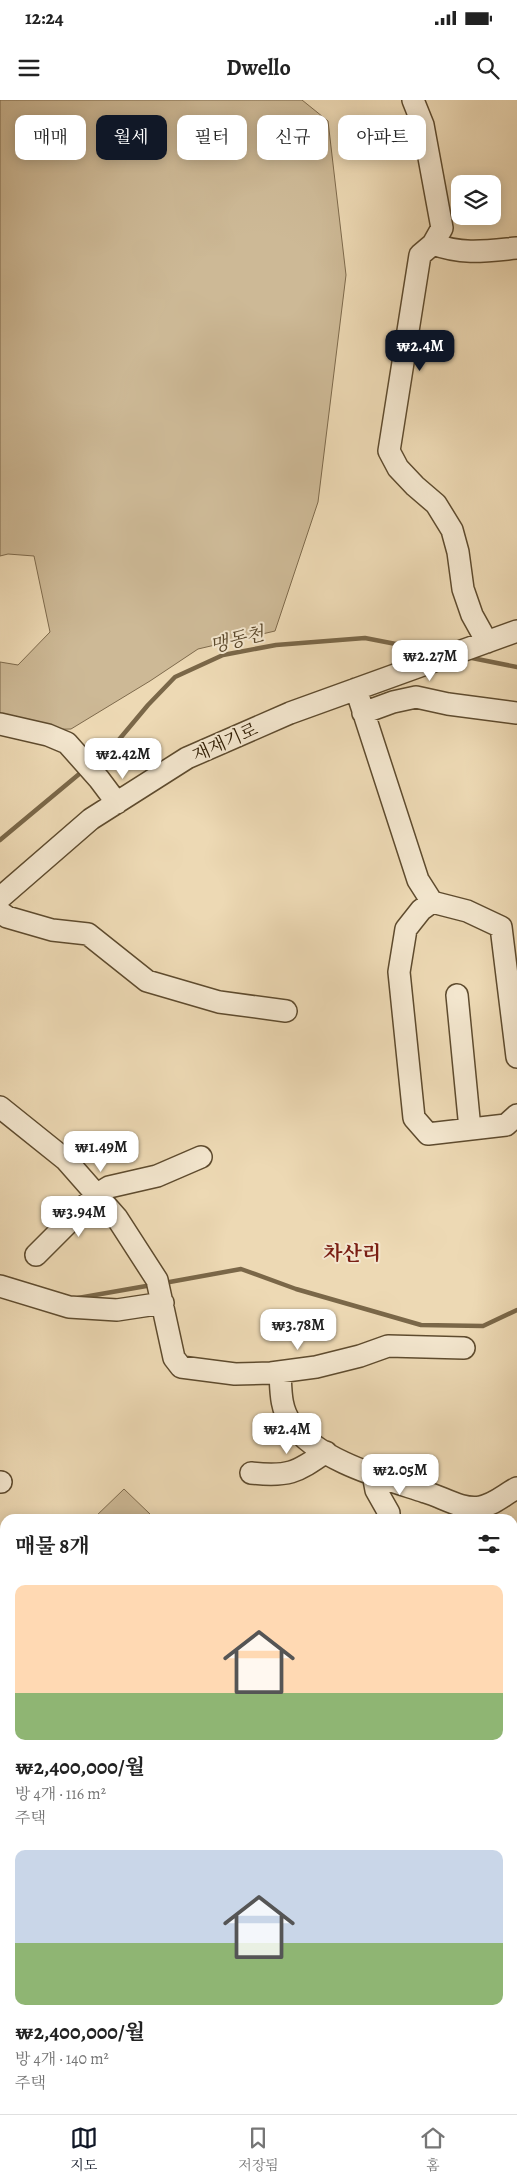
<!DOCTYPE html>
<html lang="ko">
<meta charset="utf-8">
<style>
:root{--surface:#fff;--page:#f6f6f6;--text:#222;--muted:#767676;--line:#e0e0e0;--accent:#111827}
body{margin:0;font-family:Alegreya,"Noto Serif KR",serif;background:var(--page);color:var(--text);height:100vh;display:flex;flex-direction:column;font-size:19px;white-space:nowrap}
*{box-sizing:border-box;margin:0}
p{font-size:16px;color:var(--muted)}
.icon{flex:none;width:28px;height:28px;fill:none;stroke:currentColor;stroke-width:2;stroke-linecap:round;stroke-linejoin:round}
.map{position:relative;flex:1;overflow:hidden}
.side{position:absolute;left:0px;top:1414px;width:518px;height:601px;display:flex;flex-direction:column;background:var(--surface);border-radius:15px 15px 0 0;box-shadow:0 2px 12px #0003}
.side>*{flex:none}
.top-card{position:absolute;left:15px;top:15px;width:488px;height:45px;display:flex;gap:10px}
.buttons{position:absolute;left:451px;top:75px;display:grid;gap:10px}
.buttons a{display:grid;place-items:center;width:50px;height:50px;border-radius:10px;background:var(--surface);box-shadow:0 2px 12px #0003;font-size:25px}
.price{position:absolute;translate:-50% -42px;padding:0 11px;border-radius:10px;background:#fff;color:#222;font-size:16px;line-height:32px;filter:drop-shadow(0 1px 2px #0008)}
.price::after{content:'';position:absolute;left:50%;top:30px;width:15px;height:11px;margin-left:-8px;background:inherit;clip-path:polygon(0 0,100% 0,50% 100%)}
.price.active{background:var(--accent);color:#fff}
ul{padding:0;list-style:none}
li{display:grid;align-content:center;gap:10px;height:265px;padding:0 15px}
li span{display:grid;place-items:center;height:155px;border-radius:10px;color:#555}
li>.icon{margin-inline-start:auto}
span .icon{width:90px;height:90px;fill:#fffc;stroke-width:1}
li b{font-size:21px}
h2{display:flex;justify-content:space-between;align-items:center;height:60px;padding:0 15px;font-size:21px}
.tag{padding:0 18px;border-radius:10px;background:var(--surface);box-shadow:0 2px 12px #0003;font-size:18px;line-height:45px}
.tag.active{background:var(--accent);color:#fff}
.status{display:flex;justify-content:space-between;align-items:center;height:35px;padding:0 25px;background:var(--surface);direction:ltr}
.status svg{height:14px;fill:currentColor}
header{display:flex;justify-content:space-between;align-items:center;height:65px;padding:0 15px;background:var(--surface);font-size:22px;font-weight:700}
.menu{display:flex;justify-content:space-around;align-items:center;height:70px;border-top:1px solid var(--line);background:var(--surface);font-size:14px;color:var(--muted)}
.menu a{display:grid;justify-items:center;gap:2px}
.menu .active{color:var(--accent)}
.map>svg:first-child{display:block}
.green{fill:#cdb996;stroke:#7e6a4c}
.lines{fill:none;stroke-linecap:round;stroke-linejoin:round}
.stream{stroke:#7a6748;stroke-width:4.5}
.minor-casing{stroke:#5e4b2e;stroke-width:24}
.minor{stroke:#f3e6ce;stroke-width:21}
.labels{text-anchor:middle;stroke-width:4;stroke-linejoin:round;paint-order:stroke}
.street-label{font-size:18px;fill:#2f1c02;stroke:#f3e6ce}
.water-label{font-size:19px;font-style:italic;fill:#5b482b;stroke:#f3e6ce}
.quarter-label{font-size:20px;font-weight:bold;fill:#7a1f14;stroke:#f3e6ce}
</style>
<div class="status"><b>12:24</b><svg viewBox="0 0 49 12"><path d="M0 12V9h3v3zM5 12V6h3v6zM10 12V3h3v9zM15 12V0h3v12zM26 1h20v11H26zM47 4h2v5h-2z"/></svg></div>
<header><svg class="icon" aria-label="menu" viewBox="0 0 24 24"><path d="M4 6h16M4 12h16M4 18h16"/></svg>Dwello<svg class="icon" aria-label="search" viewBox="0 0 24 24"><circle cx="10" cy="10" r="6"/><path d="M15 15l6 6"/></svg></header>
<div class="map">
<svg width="517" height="2014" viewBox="0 0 517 2014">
<rect width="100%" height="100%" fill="#edd9b4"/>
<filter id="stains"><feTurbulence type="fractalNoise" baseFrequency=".004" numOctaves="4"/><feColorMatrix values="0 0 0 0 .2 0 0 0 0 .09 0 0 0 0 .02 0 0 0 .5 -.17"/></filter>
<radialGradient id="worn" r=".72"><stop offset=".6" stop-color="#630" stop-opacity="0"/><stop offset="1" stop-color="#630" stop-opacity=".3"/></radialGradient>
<path class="green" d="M0,0H302L328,21L346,175L318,402L275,531L198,549L150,581L71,629L25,630L0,619V562L18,565L50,532L34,456L8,454L0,456Z
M124,1389L151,1415L148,1419H93Z
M513,1506L517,1507V1904L513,1906Z
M5,1649V1884L0,1881V1651Z
M23,2010H390L391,2014H22Z"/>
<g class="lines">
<path class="stream" d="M467,557L517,567
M91,663L117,642L148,605L175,577L223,555L276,545L365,538L437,552
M0,740L84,670
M164,1183L241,1169L296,1189L421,1225L483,1226L517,1210
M78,1198L152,1185"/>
<g class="minor-casing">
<path id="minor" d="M413,0L423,25L442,128L433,144L420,155L389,351L398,368L415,386L436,404L452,430L458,452L463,489L472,515L487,542
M433,144C463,155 486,151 517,148
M356,589L418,780L432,802L467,811L501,827L517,957
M363,613L393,602L416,597L448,604L517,613
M0,624L48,635L67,643L99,679L117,703
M0,798L91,719L187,658L290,613L517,531
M432,802L421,810L406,829L399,872L414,1018L428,1034L506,1025L517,1015
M0,812L7,817L52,830L88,834L147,881L219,902L286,911
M457,895L470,1029
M0,1007L66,1060L117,1118L157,1180L174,1258L181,1267L235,1274L271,1273L316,1267L360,1256L388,1246L464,1248
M36,1155L96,1095L109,1087L157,1076L201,1057
M0,1186L69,1207L117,1210L163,1203
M280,1272C281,1290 280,1308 291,1323C318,1361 383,1378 425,1392C443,1397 461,1410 480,1407C494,1405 505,1394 517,1388
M251,1373C288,1377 296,1373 326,1352
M373,1374L376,1390L389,1413V1419
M0,1382H1"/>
</g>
<use href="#minor" class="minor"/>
</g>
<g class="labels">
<g class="street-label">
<text transform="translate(225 642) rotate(-24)" y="6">재재기로</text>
</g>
<g class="water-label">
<text transform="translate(237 539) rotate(-14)" y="7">맹동천</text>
</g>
<g class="quarter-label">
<text x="352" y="1160">차산리</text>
</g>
</g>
<rect width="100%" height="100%" filter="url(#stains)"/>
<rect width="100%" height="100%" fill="url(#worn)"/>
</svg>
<div class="buttons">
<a><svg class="icon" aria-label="layers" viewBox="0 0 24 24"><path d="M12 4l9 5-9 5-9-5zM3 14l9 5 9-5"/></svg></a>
</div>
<b class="price active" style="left:420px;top:272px">₩2.4M</b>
<b class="price" style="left:430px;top:582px">₩2.27M</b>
<b class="price" style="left:123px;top:680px">₩2.42M</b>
<b class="price" style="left:101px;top:1073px">₩1.49M</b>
<b class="price" style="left:79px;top:1138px">₩3.94M</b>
<b class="price" style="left:298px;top:1251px">₩3.78M</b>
<b class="price" style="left:287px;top:1355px">₩2.4M</b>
<b class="price" style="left:400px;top:1396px">₩2.05M</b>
<div class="top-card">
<a class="tag">매매</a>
<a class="tag active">월세</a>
<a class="tag">필터</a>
<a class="tag">신규</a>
<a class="tag">아파트</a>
</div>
<section class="side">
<h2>매물 8개<svg class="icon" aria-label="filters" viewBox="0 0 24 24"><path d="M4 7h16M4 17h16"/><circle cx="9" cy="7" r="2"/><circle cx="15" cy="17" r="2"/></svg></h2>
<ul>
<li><span style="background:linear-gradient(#ffd9b3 70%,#8fb573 0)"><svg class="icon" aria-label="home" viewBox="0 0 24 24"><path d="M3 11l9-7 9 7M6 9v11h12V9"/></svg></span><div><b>₩2,400,000/월</b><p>방 4개 · 116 m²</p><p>주택</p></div></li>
<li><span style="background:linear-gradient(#c9d6e8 60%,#8fb573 0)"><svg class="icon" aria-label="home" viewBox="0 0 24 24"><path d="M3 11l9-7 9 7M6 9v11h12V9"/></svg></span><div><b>₩2,400,000/월</b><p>방 4개 · 140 m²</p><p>주택</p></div></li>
</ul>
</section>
</div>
<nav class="menu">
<a class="active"><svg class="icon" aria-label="map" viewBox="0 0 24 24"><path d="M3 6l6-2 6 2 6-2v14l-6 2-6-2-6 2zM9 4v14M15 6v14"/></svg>지도</a>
<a><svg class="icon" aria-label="saved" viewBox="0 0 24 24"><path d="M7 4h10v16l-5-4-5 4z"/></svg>저장됨</a>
<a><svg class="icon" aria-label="home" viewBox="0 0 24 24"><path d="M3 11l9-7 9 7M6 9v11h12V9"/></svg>홈</a>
</nav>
